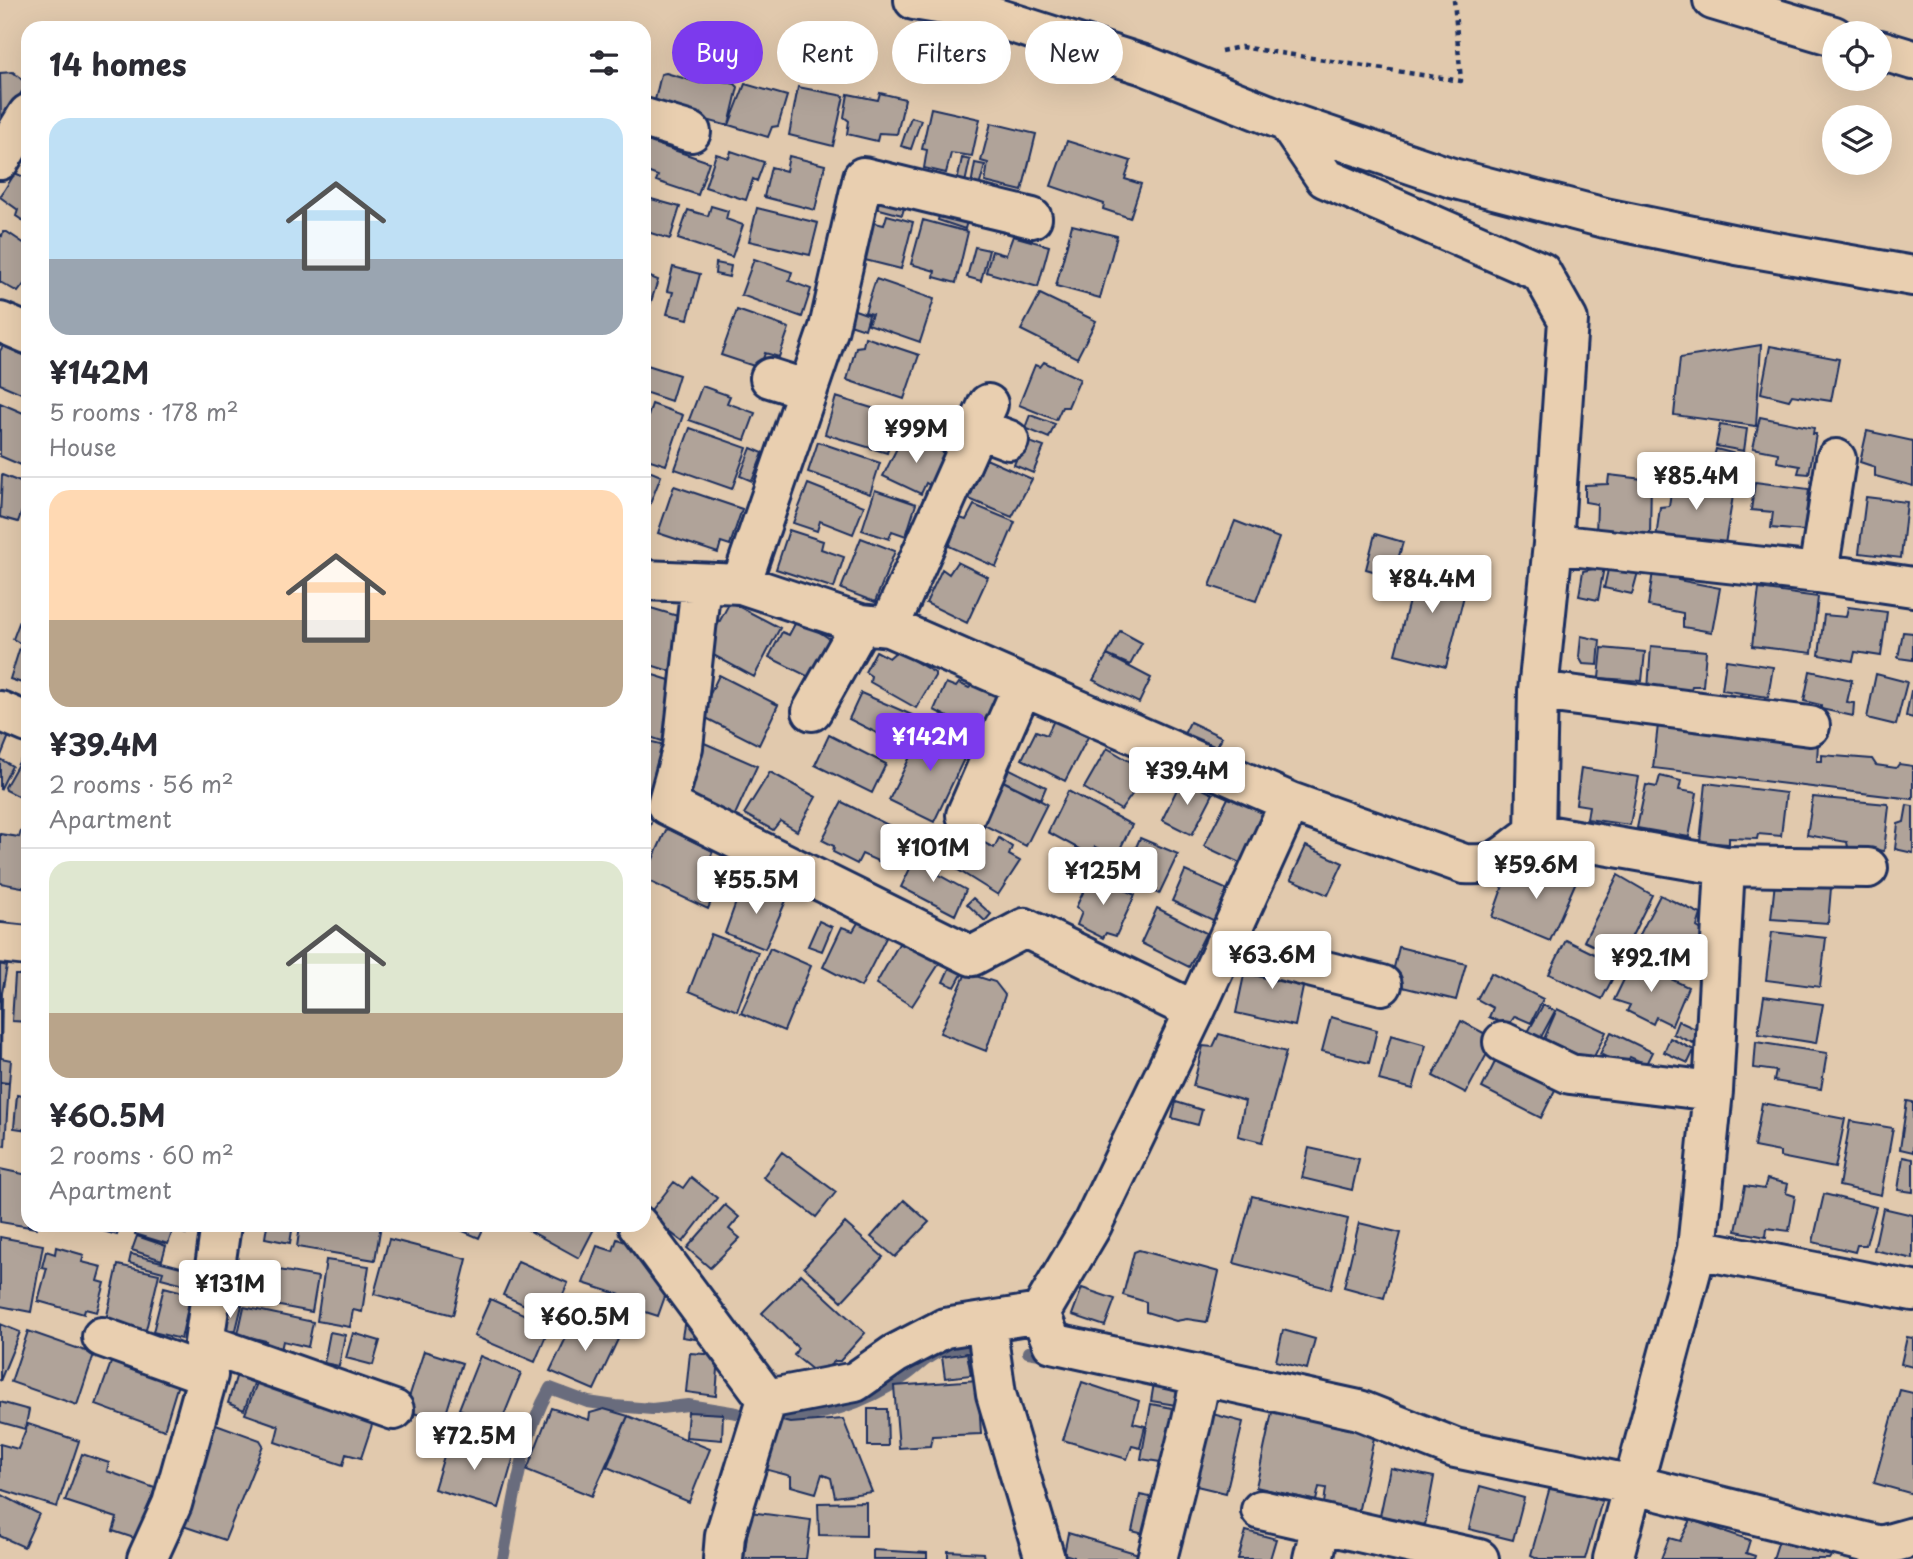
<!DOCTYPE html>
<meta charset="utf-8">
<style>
:root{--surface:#fff;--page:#f2f2f3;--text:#2b2b33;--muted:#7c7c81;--line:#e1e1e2;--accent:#7c3aed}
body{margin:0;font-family:"Playpen Sans",sans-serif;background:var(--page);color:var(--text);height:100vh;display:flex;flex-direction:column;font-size:26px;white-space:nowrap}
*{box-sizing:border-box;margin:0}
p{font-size:23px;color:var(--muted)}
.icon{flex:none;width:38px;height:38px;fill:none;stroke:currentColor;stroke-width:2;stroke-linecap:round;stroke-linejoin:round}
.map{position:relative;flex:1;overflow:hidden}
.panel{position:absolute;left:21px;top:21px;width:630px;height:1211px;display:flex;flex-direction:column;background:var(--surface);border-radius:21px;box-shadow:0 7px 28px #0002}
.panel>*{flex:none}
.banner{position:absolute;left:672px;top:21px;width:665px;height:63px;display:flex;gap:14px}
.buttons{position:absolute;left:1822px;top:21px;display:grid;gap:14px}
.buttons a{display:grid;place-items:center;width:70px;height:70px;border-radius:50%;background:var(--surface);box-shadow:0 7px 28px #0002;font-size:35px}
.price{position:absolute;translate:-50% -60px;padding:0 16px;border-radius:7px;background:#fff;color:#222;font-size:23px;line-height:46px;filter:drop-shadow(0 2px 4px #0008)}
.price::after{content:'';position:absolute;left:50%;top:42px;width:21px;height:16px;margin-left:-10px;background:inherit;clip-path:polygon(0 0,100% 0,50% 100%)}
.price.current{background:var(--accent);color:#fff}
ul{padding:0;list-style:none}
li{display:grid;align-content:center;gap:14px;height:371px;padding:0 28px}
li+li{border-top:2px solid var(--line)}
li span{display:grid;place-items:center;height:217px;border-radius:21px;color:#555}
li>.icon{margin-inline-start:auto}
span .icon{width:126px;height:126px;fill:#fffc;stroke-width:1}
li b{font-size:30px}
h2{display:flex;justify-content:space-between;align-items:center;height:84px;padding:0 28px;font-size:30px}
.chip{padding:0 24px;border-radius:32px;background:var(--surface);box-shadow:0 7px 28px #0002;font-size:24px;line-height:63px}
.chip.current{background:var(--accent);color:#fff}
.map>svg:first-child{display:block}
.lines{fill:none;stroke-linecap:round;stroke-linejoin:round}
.stream{stroke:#696c7d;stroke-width:12}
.building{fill:#b0a399;stroke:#1b2f5e;stroke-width:2}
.minor-casing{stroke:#1b2f5e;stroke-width:44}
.path{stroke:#1b2f5e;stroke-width:4.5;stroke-dasharray:5 5;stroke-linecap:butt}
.minor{stroke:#e9cfb0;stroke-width:38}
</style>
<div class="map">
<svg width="1913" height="1559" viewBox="0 0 1913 1559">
<rect width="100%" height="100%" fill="#e1c9ad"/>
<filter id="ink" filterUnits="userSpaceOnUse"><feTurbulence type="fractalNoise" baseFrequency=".0143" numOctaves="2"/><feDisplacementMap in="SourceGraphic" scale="14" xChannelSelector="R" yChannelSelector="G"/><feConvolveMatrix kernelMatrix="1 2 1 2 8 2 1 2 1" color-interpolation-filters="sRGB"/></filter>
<g filter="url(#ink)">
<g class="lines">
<path class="stream" d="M1028,1352L1051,1356
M771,1416C815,1422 867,1402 904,1377C915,1370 926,1357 939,1352C951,1347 968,1346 981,1343
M503,1559C514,1503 521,1438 550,1388L588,1402L615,1406L652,1409L688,1405L737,1413"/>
</g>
<path class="building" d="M13,72L27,84L1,123L0,73Z
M666,73L700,83L705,77L735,84L738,87L729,125H725L673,111L672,106L655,100L661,74Z
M745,84L787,96L778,126L772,127L768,137L729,125Z
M798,87L844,96L833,146L789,135Z
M880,93L905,99L897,134L879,133L877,141L847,134L849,121L844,117L848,94L878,100Z
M931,108L980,119L972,156L951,153L946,173L924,168L927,150L922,149Z
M911,117L921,120L911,149L901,146Z
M991,123L1036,134L1022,191L985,182L988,163L981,161Z
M647,141L709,162L698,195L656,181L658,176L644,171V149Z
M1067,141L1131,161L1125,179L1141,184L1130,218L1103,209L1104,204L1051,186Z
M731,151L764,162L757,181L753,179L746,200L705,187L716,154L729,158Z
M789,156L825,165L815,210L764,197L771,167L786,171Z
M962,158L970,160L965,183L957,182Z
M975,163L985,165L979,187L971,185Z
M15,173L28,179V224L16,216L18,210L0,197Z
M644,197L680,207L670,239L644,231Z
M880,197L905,205L902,215L876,208Z
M711,206L728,211L726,219L743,225L732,257L678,239L688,210L708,216Z
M757,208L818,223L810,255L749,241Z
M940,212L967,221L965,229L938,220Z
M887,215L913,222L901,269L861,259L870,222L884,225Z
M923,220L968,232L956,283L934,277L935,271L911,264Z
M1072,225L1117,236L1100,298L1056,286Z
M3,232H7L28,246V279L18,292L0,282V235L2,236Z
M1013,236L1049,246L1038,287L986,272L992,251L1006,255Z
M975,247L989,250L981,281L967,277Z
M754,259L792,272L789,281L811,289L802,317L741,295Z
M716,263L731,266L729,277L715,274Z
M644,267L647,268L645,275L658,280L647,314L644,313Z
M673,267L700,274L688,319L667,314L673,292L667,291Z
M876,279L934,299L920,342L868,324L872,314L865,312Z
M1040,294L1096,321L1077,358L1021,330Z
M852,309L869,315L865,329L847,323Z
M737,310L789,328L779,357L765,353L760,368L721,355Z
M865,337L919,355L904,399L847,380L856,347L863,346Z
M1761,345L1756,426L1674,415L1680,358Z
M3,346L28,357V396L0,384V351Z
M1770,346L1839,359L1831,401L1792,395L1789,400L1761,393Z
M1044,362L1080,379L1068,407H1062L1056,420L1019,405L1035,365L1040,367Z
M644,364L679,375L671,401L644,392Z
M702,386L730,396L727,403L755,413L745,440L689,420Z
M836,397L898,416L887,453L825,434Z
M0,403L28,415V468L0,456Z
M652,404L683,415L666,465L644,458V429Z
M1030,415L1055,424L1049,438L1025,428Z
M1760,417L1814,428L1813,434H1816L1809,474L1798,473L1800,466L1777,462L1778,453L1753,448Z
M1720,425L1747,429L1744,451L1716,446Z
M690,428L747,448L732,489L675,469Z
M1867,431L1913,441V486L1875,476V467L1860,462Z
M913,437L949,455L933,487L926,483L921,494L883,476L900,442L908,446Z
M1024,440L1044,447L1033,473L1014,465Z
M818,442L880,463L870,494L808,472Z
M751,448L763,453L752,481L740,476Z
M1716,449L1744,456L1740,479L1710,472Z
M986,459L1032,479L1012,517L969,499Z
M644,469L661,476L644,519Z
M1674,471L1715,478L1716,486L1734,490L1724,550L1656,539L1660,507L1669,506Z
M2,475L28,485V494L18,522L0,517Z
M1609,475L1651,480L1650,537L1596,534L1597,504L1585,502V485L1608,484Z
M1755,482L1809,489L1804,531L1771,528L1773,512L1751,510Z
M808,484L864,506L853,534L820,521L817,531L793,523Z
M674,486L742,509L730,545L721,542L718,553L658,533Z
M875,490L916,504L906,536L892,531L889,539L862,530Z
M1866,497L1907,502L1901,558L1859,553Z
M974,505L1015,522L996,567L949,546L960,518L966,520Z
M1235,521L1279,538L1256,601L1210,586Z
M789,530L823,541L821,549L844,557L834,588L776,569Z
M1375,534L1403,542L1393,577L1366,569Z
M861,538L895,551L875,602L841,589Z
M957,562L988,577L967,623L926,603L942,569L949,574Z
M1419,563L1469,576L1446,667L1395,654Z
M1609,565L1638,572L1632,594L1604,588Z
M1604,567L1598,600L1579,596L1583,571Z
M1653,571L1678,576V580L1720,588L1712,632L1683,627V613L1648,606Z
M1759,589L1818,597L1812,653L1752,646Z
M730,602L780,628L754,677L704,650Z
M644,606L691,620L676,673L644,663Z
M1848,607L1887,612L1881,656L1855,652L1853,661L1819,655L1824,615L1846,617Z
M22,615L28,616V685L10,679L21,644L13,639Z
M798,618L830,639L811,678L769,657L782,632L789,635Z
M1120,631L1142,643L1130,665L1107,655Z
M1903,632L1913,633V660L1898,658Z
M1581,636L1600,640L1598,665L1583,664L1579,657Z
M1651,646L1706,651L1703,686H1692L1689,694L1648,690Z
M1602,648L1645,652L1642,681L1599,678Z
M876,651L889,658L897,651L935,673V676L916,708L870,682L871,676L865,672Z
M1107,655L1151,678L1139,703L1093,680Z
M1726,660L1773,667L1768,697L1722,690Z
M1810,671L1852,680L1847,702L1854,703L1853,716L1821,709V705L1804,701Z
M647,673L682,684L668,743L644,735V676Z
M1876,674L1907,682L1896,725L1867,718Z
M719,675L778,705L759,745L700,715Z
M946,683L956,687L959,683L969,688L975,683L997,696L979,733L934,710Z
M1911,691H1913V718L1906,716Z
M861,693L912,715L896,748L878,740L879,734L849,719Z
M1054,720L1088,737L1065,781L1022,759L1036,731L1047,735Z
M1190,722L1222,737L1215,749L1184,734Z
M926,724L971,744L934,822L889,800Z
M1658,725L1818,743L1817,761H1822V755L1872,759L1876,765L1896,768L1899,764L1913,766V799L1653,768Z
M0,731L9,736L0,758Z
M829,735L886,764L872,793L815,765Z
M644,740L677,748L661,806L644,801Z
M702,742L757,766L734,817L678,794Z
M27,748H28V801L6,790L5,787Z
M1107,748L1148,772L1121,810L1084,788Z
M0,759L12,766L0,790Z
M1006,767L1046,787L1041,799L1001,780Z
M1581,768L1639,777L1630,825L1587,819L1589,806L1576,804Z
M770,772L816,797L797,831L780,821L773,830L744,814Z
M1660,776L1681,781L1679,790L1697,793L1689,837L1637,828L1646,785L1657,787Z
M1182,779L1213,794L1192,835L1162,820Z
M1001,780L1047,804L1026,846L980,823Z
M1706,783L1786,793L1781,836L1758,834L1757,839L1729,838V844L1700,842Z
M1068,791L1132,825L1116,857L1095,847L1088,854L1048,832Z
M1229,796L1267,815L1242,864L1204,846Z
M1813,797L1887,804L1889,806L1884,851L1848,847L1847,842L1807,835Z
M842,802L912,837L899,864L884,857L882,863L862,854L857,864L833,852L834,846L822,840Z
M1907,805L1913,806V853L1895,849L1898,824L1904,822Z
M644,821L651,823L644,849Z
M962,828L974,836L960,862L947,854Z
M669,829L713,851L710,859L726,866L708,909L644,879L666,830Z
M21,830L28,831V901H26L27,888L0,883V834L19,837Z
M999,838L1012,847L1009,855L1020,861L998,895L958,870L977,839L994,848Z
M1140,838L1178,854L1159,894L1123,877Z
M1306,846L1343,863L1328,895L1291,879Z
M918,852L943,865L939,875L966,890L955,915L901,887Z
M1537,861L1578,877L1550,941L1492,917L1505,880L1526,885Z
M1185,871L1230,891L1217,922L1172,901Z
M1092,874L1135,895L1116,936L1106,933L1103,938L1077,925L1082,912L1076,907Z
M1618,875L1652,895L1631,938H1626L1615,956L1584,941Z
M1775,882L1831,888L1828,923L1771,919Z
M755,884L788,896L765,949L725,933L740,891L751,896Z
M1660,895L1701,914L1697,927L1706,933L1695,955L1679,948L1665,971L1630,954Z
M973,898L991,914L985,921L967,904Z
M1157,908L1206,933L1189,967L1141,943Z
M862,916L890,930L861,987L823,967L842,927L853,931Z
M819,921L832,927L822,951L808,946Z
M1772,932L1826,938L1820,987L1766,980Z
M711,934L758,952L737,1011L689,991Z
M1566,940L1619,966L1602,999L1549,974Z
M900,942L913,948L918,943L941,961L912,1006L876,984Z
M1399,947L1466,964L1456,1000L1390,984Z
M770,948L811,966L784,1031L741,1013Z
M1248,956L1307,968L1295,1026L1236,1013Z
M953,960L967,965L955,987L943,982Z
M1633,961L1688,987L1672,1025L1656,1017L1653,1024L1627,1011L1630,1005L1614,1000Z
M0,964L7,966L2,993L0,992Z
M966,973L995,982L1005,995L986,1051L940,1033Z
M1491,973L1543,999L1531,1023L1515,1016L1508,1026L1489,1017L1493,1008L1477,999Z
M15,975H28V1022L12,1021Z
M0,993H2L1,1058L11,1060L9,1083L0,1082Z
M1764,996L1823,1004L1816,1043L1758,1034Z
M1543,1005L1555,1011L1540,1039L1528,1032Z
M1557,1009L1606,1032L1592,1061L1544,1039Z
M1331,1017L1377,1030L1369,1063L1322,1051Z
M1461,1021L1495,1039L1466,1093L1433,1076Z
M1678,1021L1698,1030L1693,1043L1673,1034Z
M1611,1032L1652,1052L1646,1064L1630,1057L1625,1066L1600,1054Z
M1219,1034L1286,1052L1262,1142L1238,1136L1245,1101L1193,1086L1203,1046L1213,1047Z
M1391,1035L1426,1045L1413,1089L1379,1080Z
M1670,1038L1694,1050L1688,1063L1664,1052Z
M28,1040V1076H24Z
M1756,1042L1827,1053L1821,1089L1774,1081L1776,1071L1754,1068Z
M1498,1056L1556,1088L1541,1118L1482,1088Z
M0,1083H9L5,1146L0,1145Z
M17,1095L28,1097V1130L14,1128Z
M1907,1101L1913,1102V1152L1900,1149Z
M1176,1102L1202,1110L1198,1125L1172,1118Z
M1762,1103L1845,1119L1835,1168L1780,1157V1152L1754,1147Z
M1850,1121L1893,1128L1881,1195L1839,1186Z
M1309,1148L1359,1159L1352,1190L1302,1178Z
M782,1152L836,1192L816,1217L763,1177Z
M1903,1157L1913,1159V1192L1898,1190Z
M0,1169L28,1175V1225H37L36,1228L0,1222Z
M691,1177L717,1198L683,1242L648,1215L674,1182L683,1188Z
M1767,1179L1788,1184L1786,1193L1795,1196L1789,1231L1767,1228L1766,1237L1736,1231L1745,1186L1764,1189Z
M1824,1194L1876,1207L1866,1245H1857L1855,1252L1813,1242Z
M1252,1196L1348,1219L1331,1289L1234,1263Z
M904,1200L929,1222L895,1257L871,1237Z
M725,1205L739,1217L729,1229L740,1238L710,1268L687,1248Z
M1883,1208L1913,1215V1259L1874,1250Z
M845,1223L883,1257L842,1301L804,1267Z
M1359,1223L1401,1233L1384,1298L1344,1287Z
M82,1225H120L117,1235Z
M138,1225H189L186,1234L173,1230L168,1244L135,1234Z
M267,1225H293L290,1243L265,1238Z
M300,1225H381L375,1260L297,1247Z
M449,1225H485L479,1238Z
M524,1225H596L579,1258L523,1227Z
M137,1236L166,1246L162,1260L132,1250Z
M0,1237L43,1245L31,1312L0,1306Z
M389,1239L467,1259L453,1315L374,1294Z
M617,1239L644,1248L669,1285L658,1316L630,1307L633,1299L583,1283L597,1246L613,1251Z
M56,1247L84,1255L82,1262L102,1267L98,1281L105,1283L97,1312L85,1309L84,1314L38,1301L47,1268L42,1267L46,1251L55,1254Z
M1139,1250L1219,1272L1207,1322L1187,1319L1176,1321L1146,1312V1302L1123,1295L1134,1252Z
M131,1254L196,1271L192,1286L161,1278L163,1272L129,1263Z
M326,1260L369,1266L362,1312L353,1310L350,1327L317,1321Z
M518,1261L568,1283L553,1318L503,1295Z
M241,1263L318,1277L312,1312L253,1301L255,1289L237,1286Z
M118,1265L159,1274L146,1330L106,1320Z
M801,1274L865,1333L840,1361H835L819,1375L794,1355L798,1348L762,1313Z
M164,1287L191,1294L181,1339L153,1332Z
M1082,1288L1115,1299L1105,1326L1072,1315Z
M490,1299L550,1326L535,1362L474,1336Z
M227,1301L242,1305L234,1338L218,1334Z
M244,1307L313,1322L308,1347L283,1341L281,1350L265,1346L266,1341L238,1334Z
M577,1315L620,1335L594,1390L550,1371Z
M0,1324L20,1332L0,1381Z
M684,1325L711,1328L708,1341L682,1337Z
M1283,1330L1315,1339L1307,1369L1276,1361Z
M28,1331L94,1354L77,1405L11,1382Z
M330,1332L345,1335L339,1366L324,1363Z
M353,1333L380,1341L373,1365L346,1358Z
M1907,1337L1913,1338V1367L1901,1364Z
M424,1351L462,1363L443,1423L405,1410Z
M690,1353L719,1355L716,1396L686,1392Z
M967,1353L971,1375L945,1378L942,1357Z
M114,1354L178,1384L164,1430L96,1405Z
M480,1356L521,1373L500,1425L459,1409Z
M237,1374L256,1378L244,1410L228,1403Z
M978,1380L981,1434L932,1436L930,1446L899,1448L894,1386Z
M1082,1382L1139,1401L1133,1423L1145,1426L1140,1448L1132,1446L1127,1459L1063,1440Z
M257,1383L373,1422L361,1458L346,1454L343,1465L275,1442L279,1426L245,1414Z
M1154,1383L1179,1387L1176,1405L1151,1401Z
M1900,1390L1913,1393V1494L1874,1483Z
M0,1402L29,1410L25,1429L0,1422Z
M1151,1404L1178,1409L1167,1463L1141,1459Z
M551,1408L589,1420L590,1413L604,1409L628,1416L592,1496L527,1470Z
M868,1409H887L888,1446H868Z
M1277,1410L1324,1415L1323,1422L1375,1433L1357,1518L1323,1512L1326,1488L1319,1487L1316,1501L1256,1487L1272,1412Z
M1201,1411L1243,1422L1226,1493L1184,1483Z
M688,1412L723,1414L722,1440L686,1437Z
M459,1414L490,1424L486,1438L455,1428Z
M628,1416L710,1449L689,1502L607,1467Z
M774,1419L790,1423L843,1419L872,1492L835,1497L831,1478L822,1474L816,1493L791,1486V1476L757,1467Z
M28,1424L79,1441L57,1507L0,1489V1444L18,1449Z
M212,1424H216L260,1440L263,1445L225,1540L183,1526L182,1521L206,1457L202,1451Z
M450,1436L514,1456L499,1508L434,1489Z
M82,1454L109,1463L107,1471L155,1488L137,1539L113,1531L117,1518L65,1501Z
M1390,1468L1434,1477L1425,1525L1380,1516Z
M1480,1486L1524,1498L1513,1540L1469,1529Z
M1550,1487L1602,1501L1585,1559H1539L1531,1555Z
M0,1494L39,1514L24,1547L0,1536Z
M1140,1495L1160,1499L1152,1536L1132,1531Z
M866,1502V1536L819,1535L818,1503Z
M750,1512L811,1520L806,1559H744Z
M1691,1520L1750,1540L1746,1553L1755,1556L1754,1559H1661L1669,1538L1680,1541Z
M1246,1531L1276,1539L1270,1559H1238Z
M1068,1533L1142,1555L1141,1559H1074V1557L1064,1554Z
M1779,1540L1831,1556L1829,1559H1773Z
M873,1550L927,1553V1559H873Z
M948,1551L983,1553L984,1559H948Z"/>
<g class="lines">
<g class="minor-casing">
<path id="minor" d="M914,0L968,9L1144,65L1287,122L1452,178L1605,218L1737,245L1913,276
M1713,0L1834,36
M1880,50L1913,60
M644,118L691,132
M1287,122L1325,178L1541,272L1568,320L1553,544L1538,691L1535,833
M0,160L28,114
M0,322L28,334
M770,378L808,390
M977,428L1009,440
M1553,544L1818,573L1913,587
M1818,573L1836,459
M644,580L741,584L861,624L889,627L1290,802L1464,864C1503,867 1505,852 1535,833L1725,866L1713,1091L1697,1249L1613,1559
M701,583L683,747L667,805L972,956L1025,928L1195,1011
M741,584L829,328L863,177L1032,218
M889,627L988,404
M1538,691L1810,726
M0,711L28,723
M812,711L861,624
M966,815L1022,687
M1725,866L1868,868
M0,943L28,946
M1224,946L1382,985
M1503,1042L1570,1074L1713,1091
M638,1225L767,1399
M1697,1249L1913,1291
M1040,1313L1052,1343L1359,1410L1455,1448L1634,1485L1881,1546L1913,1537
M986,1323L996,1394L1045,1559
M102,1337L208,1375
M204,1343L394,1410
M767,1399L855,1382L895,1354L945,1328L1040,1313L1092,1225L1195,1011L1290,802
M1261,1510L1479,1559
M147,1559L172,1504L208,1375L204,1343L221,1225
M723,1559L725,1535L767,1399
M1157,1559L1191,1424L1199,1387L1196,1374
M1313,1559L1321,1524"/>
</g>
<path class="path" d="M1221,51L1241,47L1461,81L1454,0"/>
<use href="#minor" class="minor"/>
</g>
</g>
</svg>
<div class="buttons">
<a><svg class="icon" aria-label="locate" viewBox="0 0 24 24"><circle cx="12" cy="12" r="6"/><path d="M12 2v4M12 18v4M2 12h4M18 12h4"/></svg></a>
<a><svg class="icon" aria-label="layers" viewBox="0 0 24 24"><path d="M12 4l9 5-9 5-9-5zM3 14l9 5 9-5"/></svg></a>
</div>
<b class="price" style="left:916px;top:465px">¥99M</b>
<b class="price" style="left:1696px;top:512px">¥85.4M</b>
<b class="price" style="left:1432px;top:615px">¥84.4M</b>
<b class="price current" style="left:930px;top:773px">¥142M</b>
<b class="price" style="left:1187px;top:807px">¥39.4M</b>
<b class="price" style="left:933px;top:884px">¥101M</b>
<b class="price" style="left:1536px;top:901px">¥59.6M</b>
<b class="price" style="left:1103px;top:907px">¥125M</b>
<b class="price" style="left:756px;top:916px">¥55.5M</b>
<b class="price" style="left:1272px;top:991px">¥63.6M</b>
<b class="price" style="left:1651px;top:994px">¥92.1M</b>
<b class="price" style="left:230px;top:1320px">¥131M</b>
<b class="price" style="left:585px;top:1353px">¥60.5M</b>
<b class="price" style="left:474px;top:1472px">¥72.5M</b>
<div class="banner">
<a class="chip current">Buy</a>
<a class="chip">Rent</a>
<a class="chip">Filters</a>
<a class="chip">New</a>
</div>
<section class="panel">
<h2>14 homes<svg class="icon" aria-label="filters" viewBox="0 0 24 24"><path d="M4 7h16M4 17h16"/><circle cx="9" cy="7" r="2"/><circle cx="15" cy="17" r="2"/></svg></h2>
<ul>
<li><span style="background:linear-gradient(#bfe0f5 65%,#9aa5b1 0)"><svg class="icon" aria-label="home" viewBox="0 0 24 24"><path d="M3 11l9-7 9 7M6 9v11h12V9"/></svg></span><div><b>¥142M</b><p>5 rooms · 178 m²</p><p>House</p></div></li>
<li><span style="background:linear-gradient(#ffd9b3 60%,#b9a48a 0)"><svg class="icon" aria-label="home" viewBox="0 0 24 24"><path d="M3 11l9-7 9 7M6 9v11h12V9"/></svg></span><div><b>¥39.4M</b><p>2 rooms · 56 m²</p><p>Apartment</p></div></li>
<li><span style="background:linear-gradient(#dfe7d0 70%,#b9a48a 0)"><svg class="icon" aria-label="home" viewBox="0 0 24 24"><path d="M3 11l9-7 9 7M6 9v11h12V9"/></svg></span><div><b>¥60.5M</b><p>2 rooms · 60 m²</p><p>Apartment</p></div></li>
</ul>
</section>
</div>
